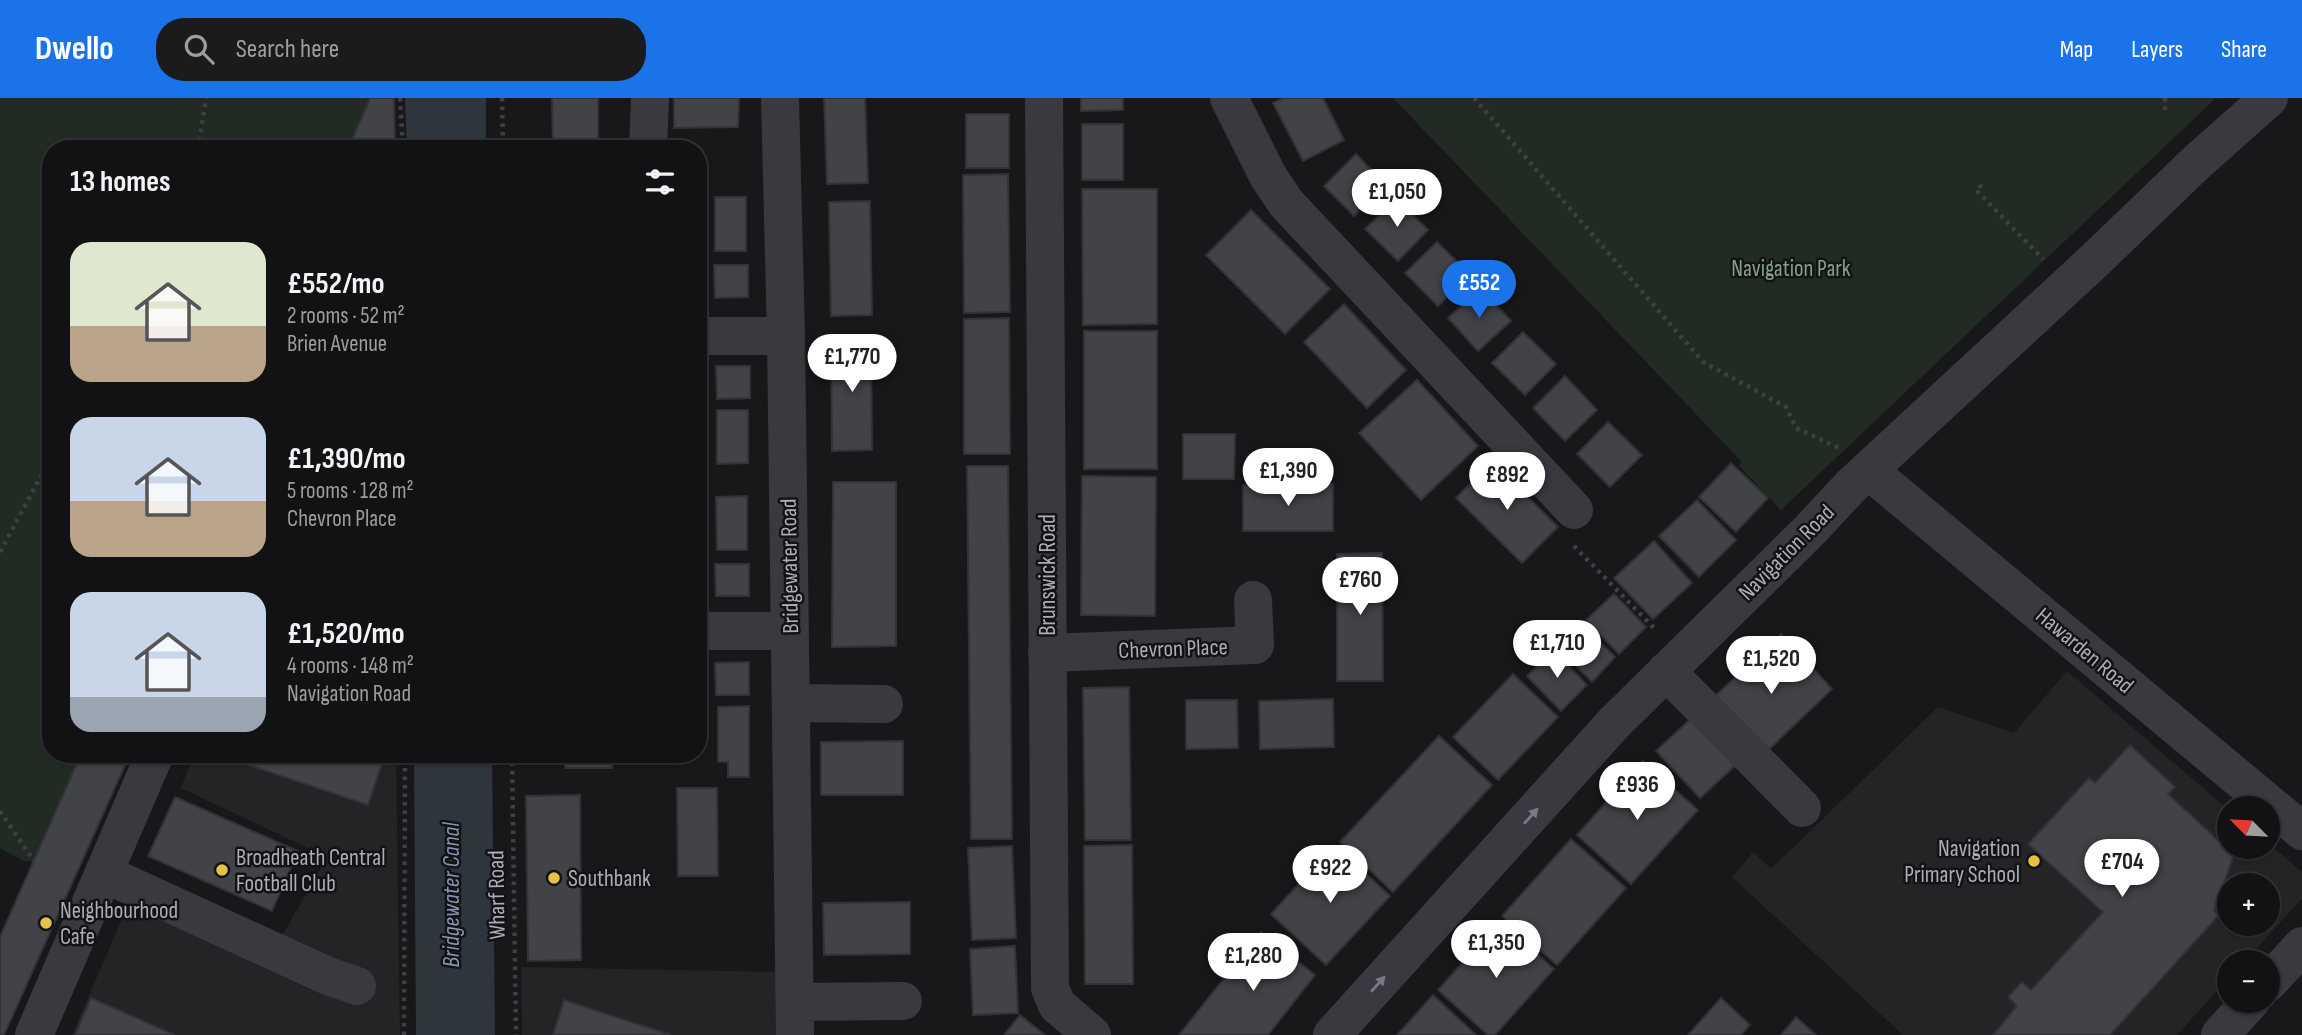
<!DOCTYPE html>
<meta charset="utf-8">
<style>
:root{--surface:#121214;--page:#1b1b1d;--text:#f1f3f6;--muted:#9c9ea0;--line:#313234;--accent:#1a73e8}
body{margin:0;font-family:"Sofia Sans Condensed",sans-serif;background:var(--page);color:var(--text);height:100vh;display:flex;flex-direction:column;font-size:26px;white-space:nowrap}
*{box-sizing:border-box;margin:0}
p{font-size:23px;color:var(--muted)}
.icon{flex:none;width:38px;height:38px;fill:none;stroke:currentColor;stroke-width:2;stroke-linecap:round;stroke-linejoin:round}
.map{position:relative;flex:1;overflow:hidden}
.sheet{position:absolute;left:42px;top:42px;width:665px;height:623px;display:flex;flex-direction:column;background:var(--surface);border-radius:28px;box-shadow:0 2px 5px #0004,0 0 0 2px var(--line)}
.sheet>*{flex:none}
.needle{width:46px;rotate:294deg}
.controls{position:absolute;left:2217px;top:698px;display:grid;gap:14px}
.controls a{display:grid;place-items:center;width:63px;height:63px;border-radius:50%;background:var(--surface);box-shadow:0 2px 5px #0004,0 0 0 2px var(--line);font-size:35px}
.price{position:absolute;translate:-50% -60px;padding:0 16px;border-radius:24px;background:#fff;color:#222;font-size:23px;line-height:46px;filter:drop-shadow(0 2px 4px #0008)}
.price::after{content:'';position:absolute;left:50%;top:42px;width:21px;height:16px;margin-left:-10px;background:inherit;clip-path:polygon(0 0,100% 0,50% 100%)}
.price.active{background:var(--accent);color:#fff}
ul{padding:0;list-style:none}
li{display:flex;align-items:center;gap:21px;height:175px;padding:0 28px}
li span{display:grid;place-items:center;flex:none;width:196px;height:140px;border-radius:21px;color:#555}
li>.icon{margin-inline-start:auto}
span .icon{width:84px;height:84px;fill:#fffc;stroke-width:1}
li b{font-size:30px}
h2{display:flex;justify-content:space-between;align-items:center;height:84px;padding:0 28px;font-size:30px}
header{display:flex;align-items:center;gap:42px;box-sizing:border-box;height:98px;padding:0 35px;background:var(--accent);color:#fff}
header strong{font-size:33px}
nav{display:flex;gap:38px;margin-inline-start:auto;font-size:24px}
.search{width:490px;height:63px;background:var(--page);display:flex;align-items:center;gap:18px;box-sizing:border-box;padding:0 24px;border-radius:28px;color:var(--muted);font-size:26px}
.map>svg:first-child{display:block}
.built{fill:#242427;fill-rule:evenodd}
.green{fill:#222a24}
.water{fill:#2f353d}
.building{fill:#424347;stroke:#333236;stroke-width:2}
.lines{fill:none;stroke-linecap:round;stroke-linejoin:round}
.path{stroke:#3f4045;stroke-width:4.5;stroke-dasharray:3.5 5;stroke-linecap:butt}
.minor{stroke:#39393f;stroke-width:38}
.oneway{fill:#787982}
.poi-dot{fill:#e4c246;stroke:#131315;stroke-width:2.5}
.labels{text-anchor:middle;stroke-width:5;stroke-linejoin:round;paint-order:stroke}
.park-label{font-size:23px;fill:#84a289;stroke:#131315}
.street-label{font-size:23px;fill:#abaeb8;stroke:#131315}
.poi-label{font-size:23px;fill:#abaeb8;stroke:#131315;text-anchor:start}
.water-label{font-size:24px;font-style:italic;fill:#8597b0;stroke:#131315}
</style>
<header>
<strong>Dwello</strong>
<div class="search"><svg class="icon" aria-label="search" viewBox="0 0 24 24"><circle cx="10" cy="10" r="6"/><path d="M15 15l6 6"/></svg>Search here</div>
<nav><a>Map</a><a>Layers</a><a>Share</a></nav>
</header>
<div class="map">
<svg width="2302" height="937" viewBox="0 0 2302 937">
<rect width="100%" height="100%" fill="#18181a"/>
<path class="built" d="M2067,573L2229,712L2230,749H2268V745L2302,774V801L2244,864H2230L2229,880L2177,937H1903L1732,779L1753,754L1771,771L1938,609L2014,635ZM2230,788H2268V826H2230Z
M194,656H396L400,937H72L137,786L278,845L327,759L181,690Z
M521,869L778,874L781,937H522Z"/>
<path class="green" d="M0,0H370L348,51H51V656H81L34,763H24L0,750Z
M1393,0H2216L1781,412L1739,368L1742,364Z"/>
<path class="water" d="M405,0H486V51H407Z
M414,656H492L495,937H416Z"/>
<path class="building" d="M370,0H394L395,51H348Z
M552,0H598V51H553Z
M674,0H739L738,29L674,30Z
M824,0H865L868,85L827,86Z
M1081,0H1123V12L1081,13Z
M1283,0H1323L1344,42L1303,63L1273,5Z
M966,16H1009V70H966Z
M1082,26H1123V82H1082Z
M1356,56L1385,86L1354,118L1324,88Z
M1008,76L1010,214L964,215L963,77Z
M1082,91H1157V226L1083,227Z
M715,99H746V153H715Z
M1397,100L1428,132L1398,163L1365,131Z
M870,103L872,217L831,218L829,104Z
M1251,112L1330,191L1285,236L1206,157Z
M1437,144L1470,176L1438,208L1405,175Z
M714,167H748V199L715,200Z
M1481,190L1511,223L1478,253L1448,220Z
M1344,206L1406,272L1367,310L1304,244Z
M1009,220L1010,356H964V221Z
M1084,233H1157V371H1084Z
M1523,234L1556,266L1525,297L1492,265Z
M871,238L872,352L832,353L831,239Z
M716,268H750V300L717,301Z
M1565,278L1597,312L1565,343L1533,310Z
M1417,282L1478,348L1421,402L1359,335Z
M717,312H748V365L717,366Z
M1608,324L1642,357L1610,389L1577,356Z
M1183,336H1235L1234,381H1183Z
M1492,363L1558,429L1522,465L1456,400Z
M1731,365L1768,400L1736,434L1699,399Z
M967,368H1008L1012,741H971Z
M1082,378L1156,379L1155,518L1081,517Z
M833,384H896V548L832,549Z
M1333,386V433H1243V387Z
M747,398V452H717L716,399Z
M1697,402L1736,442L1699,479L1659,438Z
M1654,443L1692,485L1653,521L1614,480Z
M1382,455L1383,583H1337V456Z
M715,466H749V498H716Z
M1614,496L1646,529L1619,556L1586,522Z
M1582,526L1615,559L1592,584L1558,550Z
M1781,536L1832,591L1761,659L1709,604Z
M1554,552L1587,587L1561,613L1527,578Z
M749,564V597H716L715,565Z
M1513,576L1558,619L1498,682L1453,639Z
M1129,589L1131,742H1085L1083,590Z
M1333,601L1334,649L1260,651L1259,603Z
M1186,602H1237L1238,650L1186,651Z
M749,608V679H728V664H718V609Z
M1694,618L1738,665L1700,700L1656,653Z
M1439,638L1492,687L1393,794L1340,744Z
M903,643V697H821V644Z
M2130,647L2175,689L2168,696L2234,757L2214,812L2219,817L2110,937H1993L2017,908L2008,899L2022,884L2031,892L2103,814L2028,746L2089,680L2095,685Z
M81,656H130L4,937H0V839Z
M216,656H385L368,707Z
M565,656H612V670H565Z
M1643,663L1698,712L1631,786L1577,737Z
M677,690H717L718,778H678Z
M580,697L581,862L528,863L526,698Z
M175,699L298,753L272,813L148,758Z
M1571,741L1626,790L1557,867L1502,818Z
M1132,747L1133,886H1085L1084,748Z
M1335,747L1390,798L1326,867L1271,816Z
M1012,748L1016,840L972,842L968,750Z
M910,804V856L824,857L823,805Z
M1500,823L1554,871L1495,937H1488L1438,892Z
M1261,834L1315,877L1268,937H1179Z
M1015,848L1018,915L973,917L970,851Z
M1433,897L1476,937H1397Z
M91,900L175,937H75Z
M1721,900L1750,927L1741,937H1688Z
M564,902L671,937H553Z
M1020,917L1045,937H1004Z
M1796,919L1816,937H1781Z"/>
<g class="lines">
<path class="path" d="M400,0L403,51
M502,0L503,51
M1474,0L1703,264L1786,309L1796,330L1839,350
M2165,0V14
M198,51L206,0
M1979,87L1982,90L1978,94L2043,161
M1574,448L1656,532
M0,454L51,359
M512,656L516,937
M0,713L34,763
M404,937L405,656"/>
<path class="minor" d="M780,0L786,238L795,937
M1044,0L1050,890L1057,907L1092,937
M1229,0L1268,78L1286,105L1574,412
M648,51L650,0
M698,238H786
M1868,372L2302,733
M698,533H790
M1047,555L1255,547L1253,502
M1666,573L1802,710
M791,605L884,606
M105,776L328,878L357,888
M2268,885L2302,848
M795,904L903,903
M34,937L155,656
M1332,937L1614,625L1810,432L1851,388L2095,162L2197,64L2269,0
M2220,937L2251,903"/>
</g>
<defs><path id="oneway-solid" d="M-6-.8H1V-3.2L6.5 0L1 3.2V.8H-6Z" transform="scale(1.75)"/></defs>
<g class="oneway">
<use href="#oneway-solid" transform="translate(1531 718) rotate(-48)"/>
<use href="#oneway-solid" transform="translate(1378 886) rotate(-48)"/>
</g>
<g class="poi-dot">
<circle cx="2034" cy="763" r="7"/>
<circle cx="222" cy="772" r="7"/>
<circle cx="554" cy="780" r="7"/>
<circle cx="46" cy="825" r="7"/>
</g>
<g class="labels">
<g class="park-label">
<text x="1791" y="178">Navigation Park</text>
</g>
<g class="street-label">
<text transform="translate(1786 454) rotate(-45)" y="8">Navigation Road</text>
<text transform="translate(789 468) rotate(-91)" y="8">Bridgewater Road</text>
<text transform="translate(1047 477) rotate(-90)" y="8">Brunswick Road</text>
<text transform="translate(1173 550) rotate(-2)" y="8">Chevron Place</text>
<text transform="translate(2085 552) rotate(40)" y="8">Hawarden Road</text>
<text transform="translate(496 797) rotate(-91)" y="8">Wharf Road</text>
</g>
<g class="poi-label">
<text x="2020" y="758" text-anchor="end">Navigation<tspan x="2020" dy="26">Primary School</tspan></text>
<text x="236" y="767">Broadheath Central<tspan x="236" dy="26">Football Club</tspan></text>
<text x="568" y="788">Southbank</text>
<text x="60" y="820">Neighbourhood<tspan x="60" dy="26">Cafe</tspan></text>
</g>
<g class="water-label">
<text transform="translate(451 797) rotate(-90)" y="8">Bridgewater Canal</text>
</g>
</g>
</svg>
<div class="controls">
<a><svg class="needle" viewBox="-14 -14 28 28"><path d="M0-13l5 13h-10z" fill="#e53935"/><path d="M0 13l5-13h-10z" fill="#9c9ea0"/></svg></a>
<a>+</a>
<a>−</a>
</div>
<b class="price" style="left:1397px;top:131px">£1,050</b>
<b class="price active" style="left:1479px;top:222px">£552</b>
<b class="price" style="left:852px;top:296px">£1,770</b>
<b class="price" style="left:1288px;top:410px">£1,390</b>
<b class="price" style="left:1507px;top:414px">£892</b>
<b class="price" style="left:1360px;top:519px">£760</b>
<b class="price" style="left:1557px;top:582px">£1,710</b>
<b class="price" style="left:1771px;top:598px">£1,520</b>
<b class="price" style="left:1637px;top:724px">£936</b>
<b class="price" style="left:2122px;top:801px">£704</b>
<b class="price" style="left:1330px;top:807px">£922</b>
<b class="price" style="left:1496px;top:882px">£1,350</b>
<b class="price" style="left:1253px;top:895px">£1,280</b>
<section class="sheet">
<h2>13 homes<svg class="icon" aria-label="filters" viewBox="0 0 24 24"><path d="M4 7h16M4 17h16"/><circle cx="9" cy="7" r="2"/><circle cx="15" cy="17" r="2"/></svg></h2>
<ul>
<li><span style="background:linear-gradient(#dfe7d0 60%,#b9a48a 0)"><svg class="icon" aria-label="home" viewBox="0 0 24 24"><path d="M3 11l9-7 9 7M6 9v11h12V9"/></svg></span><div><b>£552/mo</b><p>2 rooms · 52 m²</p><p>Brien Avenue</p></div></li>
<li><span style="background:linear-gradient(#c9d6e8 60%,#b9a48a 0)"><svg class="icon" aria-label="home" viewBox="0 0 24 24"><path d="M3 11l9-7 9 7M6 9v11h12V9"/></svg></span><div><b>£1,390/mo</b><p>5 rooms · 128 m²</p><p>Chevron Place</p></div></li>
<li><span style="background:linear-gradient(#c9d6e8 75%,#9aa5b1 0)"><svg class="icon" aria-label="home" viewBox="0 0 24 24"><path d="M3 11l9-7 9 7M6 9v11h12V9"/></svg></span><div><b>£1,520/mo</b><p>4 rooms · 148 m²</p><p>Navigation Road</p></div></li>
</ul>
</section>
</div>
